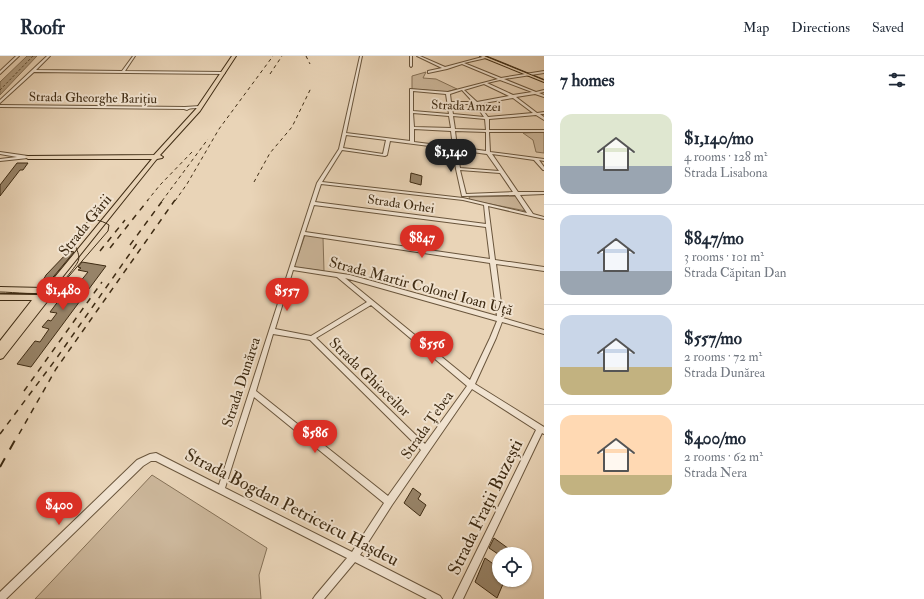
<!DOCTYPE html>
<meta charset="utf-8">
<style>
:root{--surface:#fff;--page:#f2f2f3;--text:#1f2937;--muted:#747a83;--line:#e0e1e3;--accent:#d93025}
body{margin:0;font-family:"IM FELL Double Pica",serif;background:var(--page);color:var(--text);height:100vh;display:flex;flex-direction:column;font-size:15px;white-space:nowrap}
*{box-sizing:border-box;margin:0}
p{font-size:13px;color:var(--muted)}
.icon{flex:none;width:22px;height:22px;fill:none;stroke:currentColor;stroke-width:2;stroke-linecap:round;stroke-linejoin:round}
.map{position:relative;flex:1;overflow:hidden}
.panel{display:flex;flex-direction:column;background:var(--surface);width:380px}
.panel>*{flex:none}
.buttons{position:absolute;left:492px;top:491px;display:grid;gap:8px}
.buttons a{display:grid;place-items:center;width:40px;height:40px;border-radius:50%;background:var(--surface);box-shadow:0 1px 3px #0004;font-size:20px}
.price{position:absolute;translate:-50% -34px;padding:0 9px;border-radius:14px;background:var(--accent);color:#fff;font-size:13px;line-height:26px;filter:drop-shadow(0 1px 2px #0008)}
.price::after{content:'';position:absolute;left:50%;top:24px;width:12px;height:9px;margin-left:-6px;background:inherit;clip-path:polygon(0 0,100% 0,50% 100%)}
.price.on{background:#222;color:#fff}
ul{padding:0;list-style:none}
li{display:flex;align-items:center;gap:12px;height:100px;padding:0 16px}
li+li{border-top:1px solid var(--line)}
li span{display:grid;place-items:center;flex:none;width:112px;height:80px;border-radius:12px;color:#555}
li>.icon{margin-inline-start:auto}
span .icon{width:48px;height:48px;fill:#fffc;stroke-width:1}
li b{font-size:17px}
h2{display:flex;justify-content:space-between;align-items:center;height:48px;padding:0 16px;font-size:17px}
header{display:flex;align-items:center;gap:24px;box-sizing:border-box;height:56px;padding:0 20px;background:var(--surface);border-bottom:1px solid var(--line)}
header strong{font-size:19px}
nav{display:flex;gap:22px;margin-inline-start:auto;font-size:14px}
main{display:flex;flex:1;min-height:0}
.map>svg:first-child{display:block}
.green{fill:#ccb79b;stroke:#857157}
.water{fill:#af9b7f;stroke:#826e54}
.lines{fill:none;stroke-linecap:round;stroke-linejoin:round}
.ferry{stroke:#5a472e;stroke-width:1;stroke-dasharray:2.5 2;stroke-linecap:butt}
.building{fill:#978368;stroke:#3e2b13}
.minor-casing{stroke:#69553c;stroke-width:2}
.major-casing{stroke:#3e2b13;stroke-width:2}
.minor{fill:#f1e3d0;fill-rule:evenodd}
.major{fill:#e9d4b7;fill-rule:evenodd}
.tram{stroke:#3e2b13;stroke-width:1}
.rail-far2{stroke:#3e2b13;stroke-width:1;stroke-dasharray:3.5 3.5;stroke-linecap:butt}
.rail-far1{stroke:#3e2b13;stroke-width:1.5;stroke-dasharray:6 6;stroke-linecap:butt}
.rail{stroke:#3e2b13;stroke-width:2;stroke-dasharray:10 10;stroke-linecap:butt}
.labels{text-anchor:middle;stroke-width:4;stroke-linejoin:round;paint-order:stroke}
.far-street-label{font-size:13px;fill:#3e2b13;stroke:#f1e3d0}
.street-label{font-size:15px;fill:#3e2b13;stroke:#f1e3d0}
.near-street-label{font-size:18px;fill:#3e2b13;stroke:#f1e3d0}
</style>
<header>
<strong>Roofr</strong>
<nav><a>Map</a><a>Directions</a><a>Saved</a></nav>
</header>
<main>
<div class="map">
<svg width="544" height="543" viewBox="0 0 544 543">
<rect width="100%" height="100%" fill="#e9d4b7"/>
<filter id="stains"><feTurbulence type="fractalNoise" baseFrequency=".005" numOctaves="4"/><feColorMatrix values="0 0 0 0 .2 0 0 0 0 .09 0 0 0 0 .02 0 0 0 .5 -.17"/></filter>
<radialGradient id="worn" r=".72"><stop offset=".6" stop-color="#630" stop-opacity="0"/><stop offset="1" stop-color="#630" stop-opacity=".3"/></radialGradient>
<path class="green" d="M426,16L423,22L436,23L457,33L446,36L412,33V20Z
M544,76V97L536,96L533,84L523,77Z
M516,140L526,155L470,144L469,141Z
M305,179L323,181L324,215L294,211Z
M152,419L267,492L259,519L261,543H35Z"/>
<path class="water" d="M27,0H37L0,39V26Z"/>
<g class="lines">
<path class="ferry" d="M0,34L33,0"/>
</g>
<path class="building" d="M17,107H28L23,114H20L0,140V129Z
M411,117L422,120L421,129L410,126Z
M69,195L74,196L54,220L46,228L40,230L46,219Z
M82,206L106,210L31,311L17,308L35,285L40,286L49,273L42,271L48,264L51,265L57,257L50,256L69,231L75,232L88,216L78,214L81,212L78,211Z
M413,432L421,438L418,443L426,449L420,460L404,447Z
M494,482L516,498H498L489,492Z
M485,502L499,512L496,523L503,528L497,542L475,526Z"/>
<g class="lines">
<g class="minor-casing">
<path id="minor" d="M16,0H19L0,18V15Z
M47,0H50L36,14L122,15L133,0H135L125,15L223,16L225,17L223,18L34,16L0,47V44Z
M360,0H362L346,77L410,85V33L448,36L498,23L462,8L447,13L428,17V15L442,12L417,0H420L445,11L486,0V2L464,7L501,22L544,15V17L504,23L536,36L544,34V36L539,37L544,39V41L535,38L516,41L537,57L544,56V58H540L544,61V64L536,59L489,63V74H544V76H489L490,96L544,103V105L539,104L544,111V114H543L534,104L492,98L518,136H544V138L520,139L533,158L544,161V163L488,150L495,204L544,211V215L496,208L503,262L544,274V278L502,266L496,282L475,328L544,371V378L542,377L463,543H453L536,374L472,333L392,449L360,499L440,540L442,543H427L355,506L324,543H313L315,540L347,502L156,405H151L143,410L6,543H0V536L137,404L150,398L156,397L219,429L317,127L339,93ZM500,24L532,36L513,39L487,27ZM484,28L509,40L477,46L464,34ZM462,34L473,46H451L450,38ZM413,35L446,38L449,58L413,55ZM513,42L533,57L488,61L478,48ZM451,48H475L484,61L453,58ZM413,57L449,60L451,72L414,71ZM453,60L485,63L486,74L455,73ZM414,73L451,75L453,91L414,86ZM455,75L486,76V95L457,91ZM346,79L386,84L383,98L343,92ZM390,85L453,93L456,113L462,140L515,139L527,157L463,142L322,126L342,94L385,100L387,99ZM457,94L487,98L499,115L460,112ZM460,114L500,117L513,136L466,138ZM321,128L463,144L484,149L486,168L315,146ZM314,149L486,171L490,203L305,176ZM304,179L490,207L497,260L350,219L294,211ZM293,214L337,221L367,246L311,280L275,273ZM345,222L497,265L490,282L470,324ZM371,249L467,330L425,388L316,282ZM273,278L310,284L421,394L388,440L256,335ZM254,341L384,447L352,496L225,432Z
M410,0H412V10L411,11L410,10Z
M0,49L185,51L200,50L202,51C197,53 191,51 187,54L184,53L0,51Z
M0,96L28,100L30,101L28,102L0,105V103L17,101L0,98Z"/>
</g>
<g class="major-casing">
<path id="major" d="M232,0H236L200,55L160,99L163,101L162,102L157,103L156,104L56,229L58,231L57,233L3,302L0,303V285L32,244H0V238L37,239L39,237H0V231L44,232L55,221L152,103H28L25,101L26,100L154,99L196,53Z
M480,0H485L544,24V26Z"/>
</g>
<use href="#minor" class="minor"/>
<use href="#major" class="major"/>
<path class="tram" d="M485,0L544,24
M0,236C14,236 41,240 53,235C60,231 65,223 70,217C81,203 81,203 74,187C80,169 90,157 109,169L108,175L57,234L44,238H0"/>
<path class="rail-far2" d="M306,0L310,8
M270,18L282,0
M254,126L270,97L292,71L311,32
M147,145L160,129L193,95
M162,145L208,83
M175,145L187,128L219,73L273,0"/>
<path class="rail-far1" d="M130,189L163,144
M110,192L148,144
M100,195L125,164
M24,335L102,226
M0,378L56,303L138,186
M19,378L56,313L175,144"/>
<path class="rail" d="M0,411L19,377"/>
</g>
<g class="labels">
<g class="far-street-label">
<text transform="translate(93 41) rotate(1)" y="5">Strada Gheorghe Barițiu</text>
<text transform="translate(466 49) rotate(2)" y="5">Strada Amzei</text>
<text transform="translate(401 147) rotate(8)" y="5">Strada Orhei</text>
</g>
<g class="street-label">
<text transform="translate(85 169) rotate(-51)" y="5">Strada Gării</text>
<text transform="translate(421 230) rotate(15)" y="5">Strada Martir Colonel Ioan Uță</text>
<text transform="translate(370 321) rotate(44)" y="5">Strada Ghioceilor</text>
<text transform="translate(241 326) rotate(-72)" y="5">Strada Dunărea</text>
<text transform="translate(427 369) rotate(-55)" y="5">Strada Țebea</text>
</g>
<g class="near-street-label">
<text transform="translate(292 451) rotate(27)" y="6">Strada Bogdan Petriceicu Hașdeu</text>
<text transform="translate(485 451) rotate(-64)" y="6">Strada Frații Buzești</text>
</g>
</g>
<rect width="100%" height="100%" filter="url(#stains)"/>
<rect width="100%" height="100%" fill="url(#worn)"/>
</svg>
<div class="buttons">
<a><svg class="icon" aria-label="locate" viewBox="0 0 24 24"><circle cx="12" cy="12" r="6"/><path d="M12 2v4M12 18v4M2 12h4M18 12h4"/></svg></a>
</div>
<b class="price on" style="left:451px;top:117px">$1,140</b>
<b class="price" style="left:422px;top:203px">$847</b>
<b class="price" style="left:63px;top:255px">$1,480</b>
<b class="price" style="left:287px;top:256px">$557</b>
<b class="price" style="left:432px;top:309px">$556</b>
<b class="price" style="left:315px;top:398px">$586</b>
<b class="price" style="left:59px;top:470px">$400</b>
</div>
<section class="panel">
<h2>7 homes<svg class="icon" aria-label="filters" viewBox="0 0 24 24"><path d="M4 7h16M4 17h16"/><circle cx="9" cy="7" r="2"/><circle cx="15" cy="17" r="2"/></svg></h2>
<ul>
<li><span style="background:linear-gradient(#dfe7d0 65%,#9aa5b1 0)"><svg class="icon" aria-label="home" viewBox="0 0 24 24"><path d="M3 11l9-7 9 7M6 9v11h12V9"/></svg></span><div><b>$1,140/mo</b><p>4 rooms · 128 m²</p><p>Strada Lisabona</p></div></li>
<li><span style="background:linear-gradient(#c9d6e8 70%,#9aa5b1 0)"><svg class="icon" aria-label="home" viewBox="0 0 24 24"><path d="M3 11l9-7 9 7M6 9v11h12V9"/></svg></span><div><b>$847/mo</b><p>3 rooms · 101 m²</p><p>Strada Căpitan Dan</p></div></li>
<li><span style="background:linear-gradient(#c9d6e8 65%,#c2b280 0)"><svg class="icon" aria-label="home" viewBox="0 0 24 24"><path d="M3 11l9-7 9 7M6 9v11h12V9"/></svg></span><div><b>$557/mo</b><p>2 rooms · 72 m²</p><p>Strada Dunărea</p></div></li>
<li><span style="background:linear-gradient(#ffd9b3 75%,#c2b280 0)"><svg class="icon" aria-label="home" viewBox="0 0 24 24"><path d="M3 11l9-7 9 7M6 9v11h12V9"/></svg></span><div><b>$400/mo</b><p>2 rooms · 62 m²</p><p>Strada Nera</p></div></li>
</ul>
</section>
</main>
